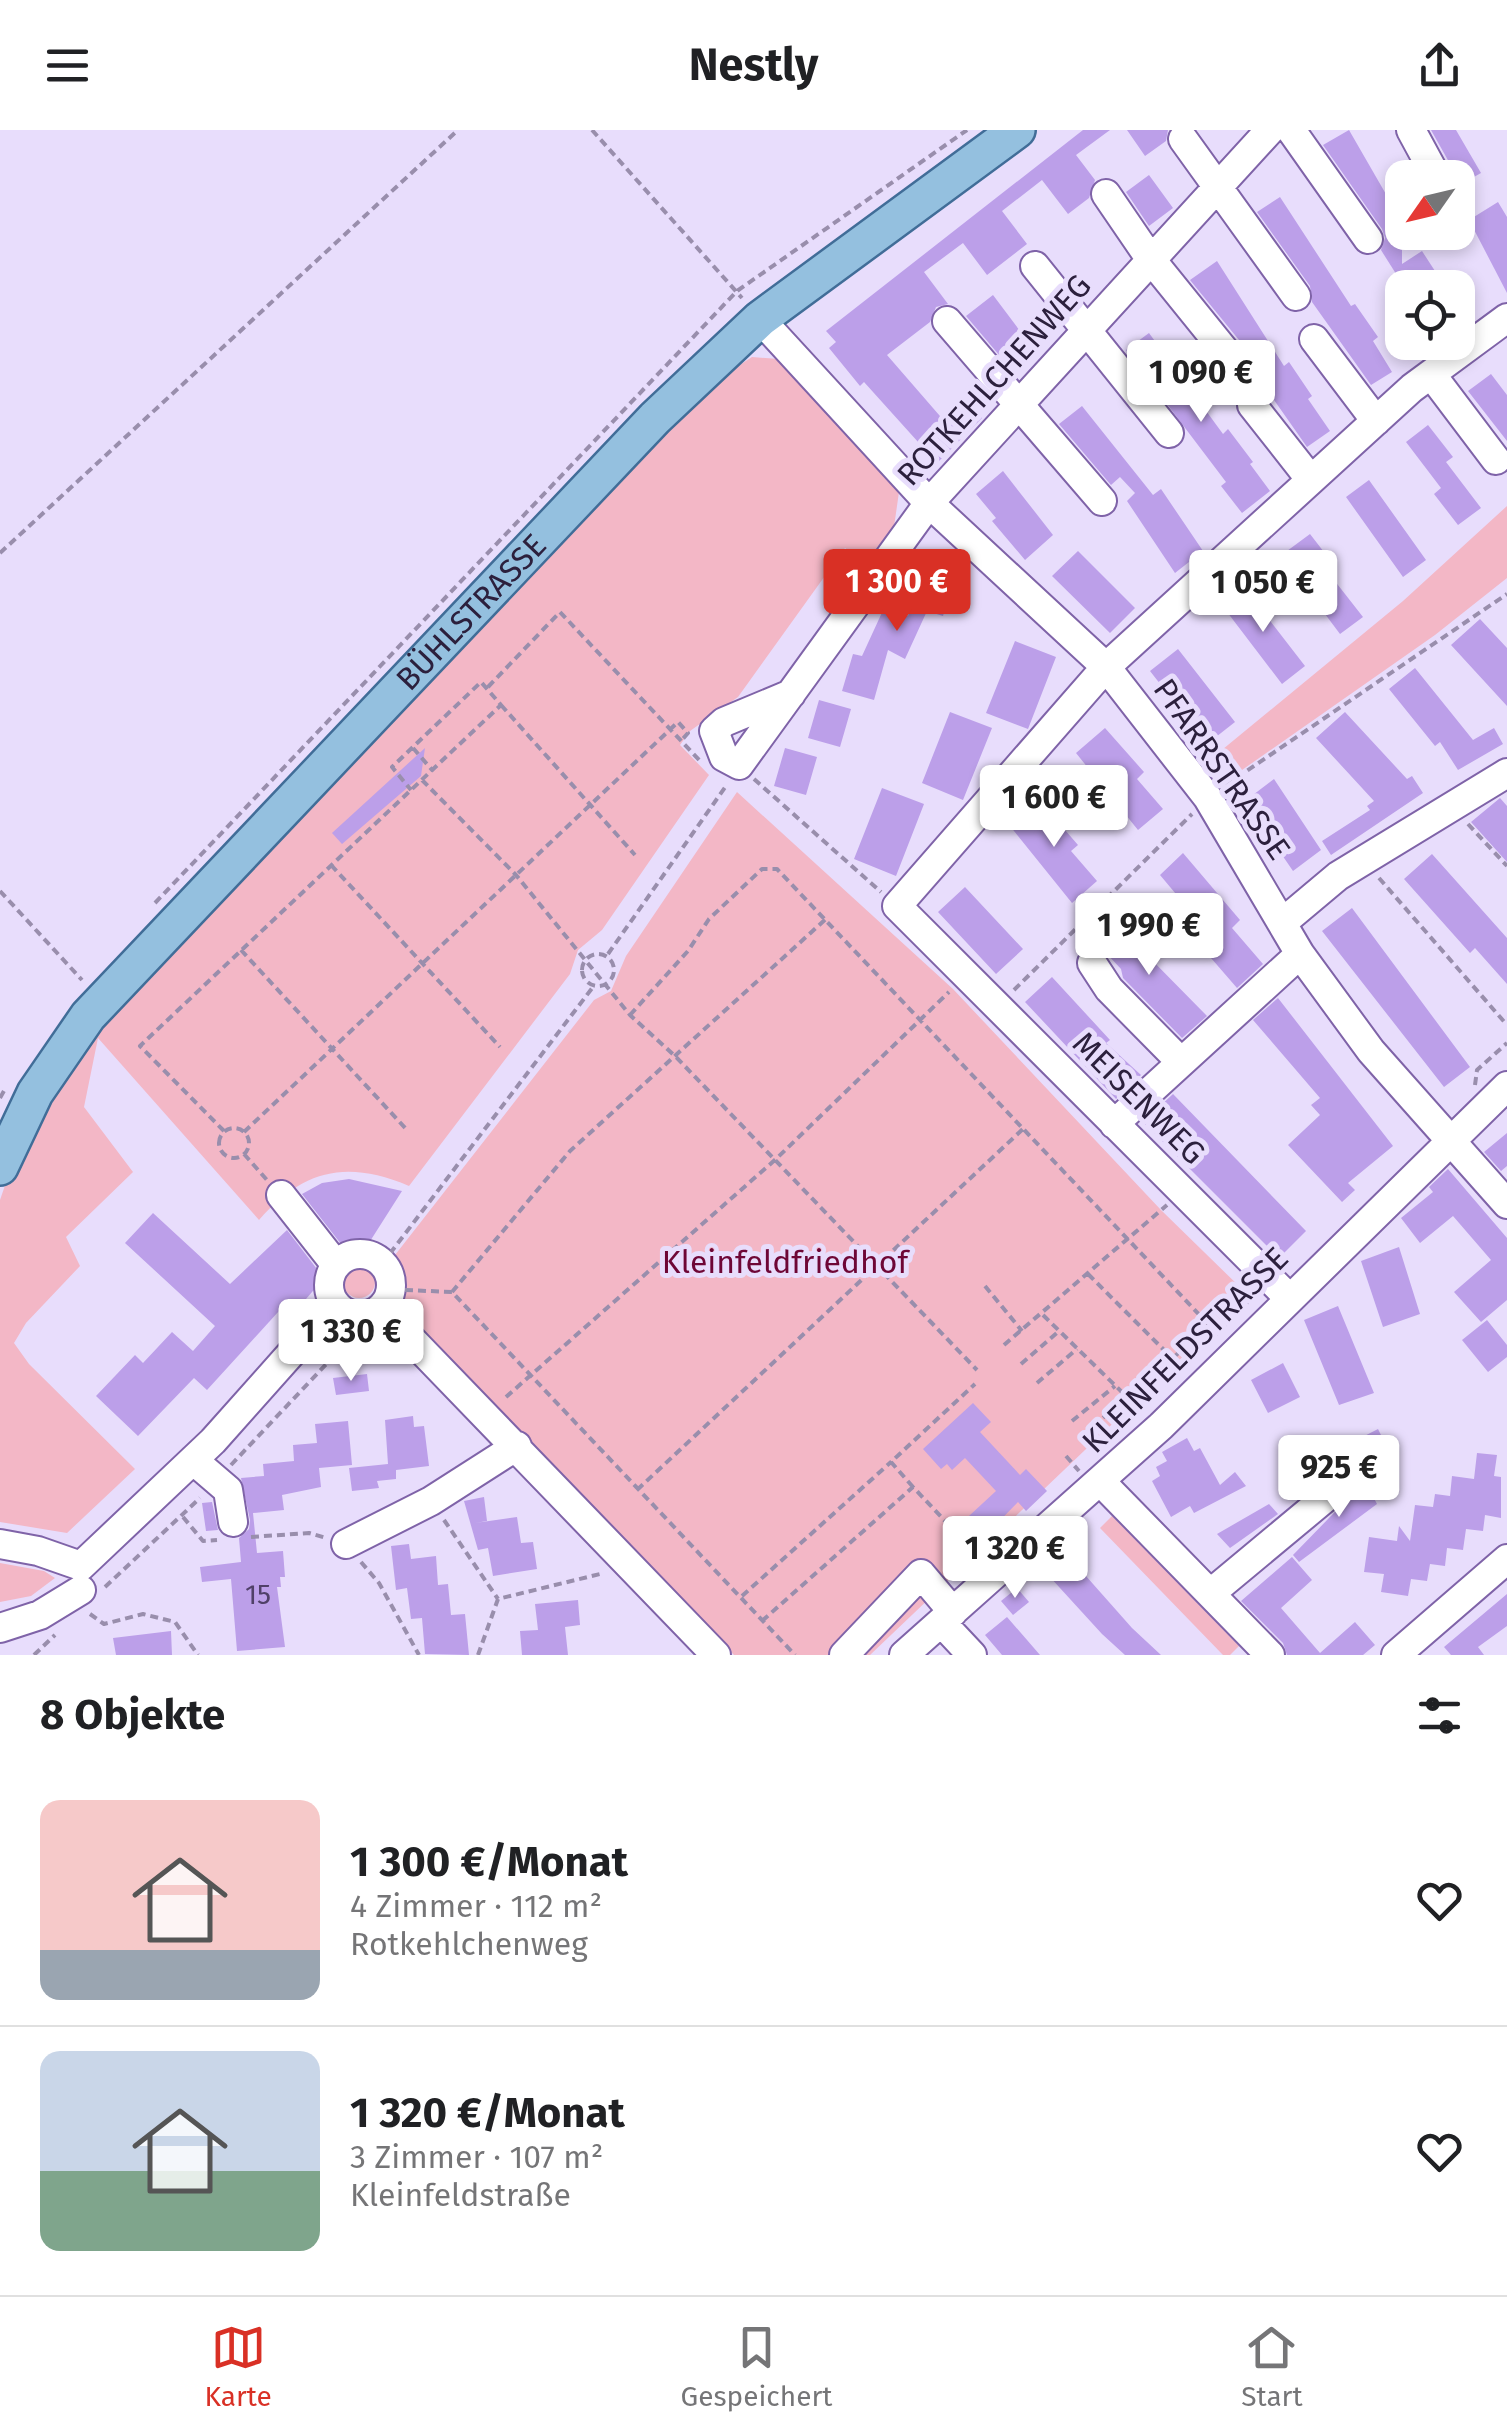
<!DOCTYPE html>
<html lang="de">
<meta charset="utf-8">
<style>
:root{--surface:#fff;--page:#f6f6f6;--text:#202124;--muted:#757577;--line:#e0e0e0;--accent:#d93025}
body{margin:0;font-family:"Fira Sans",sans-serif;background:var(--page);color:var(--text);height:100vh;display:flex;flex-direction:column;font-size:38px;white-space:nowrap}
*{box-sizing:border-box;margin:0}
p{font-size:32px;color:var(--muted)}
.icon{flex:none;width:55px;height:55px;fill:none;stroke:currentColor;stroke-width:2;stroke-linecap:round;stroke-linejoin:round}
.map{position:relative;height:1525px;overflow:hidden}
.side{display:flex;flex-direction:column;background:var(--surface);flex:1}
.side>*{flex:none}
.needle{width:65px;rotate:236deg}
.buttons{position:absolute;left:1385px;top:30px;display:grid;gap:20px}
.buttons a{display:grid;place-items:center;width:90px;height:90px;border-radius:20px;background:var(--surface);box-shadow:0 5px 15px #0003;font-size:50px}
.price{position:absolute;translate:-50% -85px;padding:0 22px;border-radius:10px;background:#fff;color:#222;font-size:32px;line-height:65px;filter:drop-shadow(0 2px 5px #0008)}
.price::after{content:'';position:absolute;left:50%;top:60px;width:30px;height:22px;margin-left:-15px;background:inherit;clip-path:polygon(0 0,100% 0,50% 100%)}
.price.active{background:var(--accent);color:#fff}
ul{padding:0;list-style:none}
li{display:flex;align-items:center;gap:30px;height:250px;padding:0 40px}
li+li{border-top:2px solid var(--line)}
li span{display:grid;place-items:center;flex:none;width:280px;height:200px;border-radius:20px;color:#555}
li>.icon{margin-inline-start:auto}
span .icon{width:120px;height:120px;fill:#fffc;stroke-width:1}
li b{font-size:42px}
h2{display:flex;justify-content:space-between;align-items:center;height:120px;padding:0 40px;font-size:42px}
header{display:flex;justify-content:space-between;align-items:center;height:130px;padding:0 40px;background:var(--surface);font-size:45px;font-weight:700}
.dock{display:flex;justify-content:space-around;align-items:center;height:140px;border-top:2px solid var(--line);background:var(--surface);font-size:28px;color:var(--muted)}
.dock a{display:grid;justify-items:center;gap:5px}
.dock .active{color:var(--accent)}
.map>svg:first-child{display:block}
.green{fill:#f3b7c6}
.building{fill:#bc9fe9}
.lines{fill:none;stroke-linecap:round;stroke-linejoin:round}
.minor-casing{stroke:#7f63a8;stroke-width:32}
.major-casing{stroke:#416d98;stroke-width:40}
.path{stroke:#998eac;stroke-width:4;stroke-dasharray:8 5;stroke-linecap:butt}
.minor{stroke:#fff;stroke-width:28}
.major{stroke:#94c0df;stroke-width:35}
.labels{text-anchor:middle;stroke-width:10;stroke-linejoin:round;paint-order:stroke}
.number-label{font-size:28px;fill:#504068}
.street-label{font-size:32px;fill:#2c203d;stroke:#e8ddfc}
.park-label{font-size:32px;fill:#6e0636;stroke:#e8ddfc}
</style>
<header><svg class="icon" aria-label="menu" viewBox="0 0 24 24"><path d="M4 6h16M4 12h16M4 18h16"/></svg>Nestly<svg class="icon" aria-label="share" viewBox="0 0 24 24"><path d="M12 15V3M7 8l5-5 5 5M5 13v7h14v-7"/></svg></header>
<div class="map">
<svg width="1507" height="1525" viewBox="0 0 1507 1525">
<rect width="100%" height="100%" fill="#e8ddfc"/>
<path class="green" d="M752,227L779,229L899,362L894,397L865,432L845,418L738,567L690,601L680,615L709,645L602,800L578,820L570,844L409,1056C347,1030 304,1039 259,1090L98,908L84,977L133,1042L66,1107L80,1136L26,1193L14,1213L29,1234L135,1339L67,1403L0,1392V1070L11,1038L72,929L605,359L735,238Z
M1507,376V448L1435,505L1232,647L1217,624L1403,471Z
M737,662L953,859L1161,1080L1245,1162L1213,1198L870,1525H734L404,1185L405,1160L388,1134L594,870L611,861L626,826Z
M343 1152a16 16 0 1 1 32 0a16 16 0 1 1-32 0Z
M1112,1386L1239,1516L1230,1525H1223L1100,1398Z
M0,1433L44,1441L55,1448L31,1466L0,1472Z"/>
<path class="building" d="M1083,0H1110L1076,25L1095,50L1089,68L1068,84L1042,50L1002,81L1027,114L987,145L963,113L924,142L948,174L936,177L930,192L887,225L946,293L970,273L982,288L937,333L864,252L860,256L829,218L836,212L826,201Z
M1127,0H1168L1166,11L1145,26Z
M1349,0L1402,92V134L1422,121L1446,158H1405L1386,128L1381,120L1385,108L1382,99L1323,15Z
M1431,0H1456L1481,43L1458,56V48Z
M1149,45L1173,78L1149,96L1126,62Z
M1280,67L1351,176L1355,174L1378,207L1373,211L1392,242L1371,255L1312,172L1310,156L1257,82Z
M1498,72L1507,87V163L1469,90Z
M1217,131L1284,236L1289,232L1312,266L1308,269L1330,301L1307,317L1251,237L1247,239L1240,229L1239,210L1190,150Z
M993,165L1035,221L1011,239L966,186Z
M1149,203L1223,304L1228,299L1253,332L1250,334L1270,361L1242,383L1221,356L1226,352L1126,220Z
M1491,244L1507,265V311L1468,261Z
M1082,276L1153,365L1161,359L1203,421L1175,443L1127,371L1135,363L1120,347L1111,355L1059,294Z
M1428,295L1453,327L1446,332L1481,378L1458,395L1434,364L1441,358L1406,312Z
M1003,341L1053,405L1025,430L992,391L996,388L976,364Z
M1369,350L1426,430L1403,447L1346,367Z
M1310,404L1334,435L1327,441L1363,487L1340,504L1316,472L1323,467L1287,421Z
M1078,421L1135,478L1110,503L1052,446Z
M922,438L954,448L943,486L927,481L905,529L888,520L874,570L842,561L853,524L862,526L885,476L908,486Z
M1244,457L1305,536L1282,554L1221,474Z
M1480,489L1507,518V576L1451,515Z
M1015,511L1056,527L1028,599L986,583Z
M1178,519L1235,592L1207,614L1150,541Z
M1415,538L1473,610L1494,598L1503,614L1458,640L1440,612L1435,616L1389,559Z
M819,570L851,579L840,617L808,608Z
M950,582L992,598L963,670L922,653Z
M1345,582L1407,649L1412,646L1423,663L1331,725L1322,711L1370,680L1367,676L1374,671L1316,608Z
M1105,598L1144,642L1137,649L1163,679L1138,700L1076,623Z
M425,618L421,646L342,714L332,703Z
M785,618L817,627L806,665L774,656Z
M1274,649L1321,720L1293,741L1245,671Z
M882,658L924,674L896,746L854,729Z
M1500,668L1507,676V732L1471,692Z
M1039,670L1078,715L1071,721L1097,751L1072,773L1010,696Z
M1183,723L1240,790L1232,798L1263,834L1237,858L1211,828L1222,819L1160,745Z
M1432,724L1507,808V854L1475,818L1470,823L1404,749Z
M965,757L1023,819L996,844L938,782Z
M1352,778L1470,937L1444,957L1322,801Z
M1117,786L1145,817L1142,820L1207,886L1182,908L1123,848L1121,839L1093,809Z
M1052,847L1110,910L1106,913L1141,945L1116,969L1025,872Z
M1278,868L1393,1016L1348,1053L1355,1060L1342,1072L1288,1015L1320,985L1311,975L1320,968L1253,890Z
M1173,964L1306,1101L1279,1128L1143,992Z
M1507,1003V1036L1501,1041L1484,1022Z
M1448,1039L1507,1108V1170L1481,1192L1454,1162L1491,1130L1453,1086L1420,1113L1401,1088L1433,1062L1429,1057Z
M349,1049L402,1061L367,1116L345,1119L302,1064L322,1053Z
M153,1083L230,1154L287,1100L320,1143L318,1155L288,1190L279,1181L207,1260L194,1248L138,1306L96,1266L135,1225L143,1233L172,1202L193,1221L215,1196L125,1113Z
M1399,1117L1420,1184L1383,1197L1361,1131Z
M1338,1176L1374,1263L1339,1275L1304,1190Z
M1487,1190L1507,1215V1227L1488,1242L1462,1210Z
M1283,1233L1300,1267L1268,1283L1251,1250Z
M367,1244L369,1261L336,1265L333,1248Z
M973,1273L991,1292L980,1302L1020,1345L1026,1339L1047,1361L1026,1381L1018,1372L974,1417L956,1398L996,1361L965,1328L952,1340L947,1334L941,1339L923,1319Z
M413,1286L414,1297L424,1296L429,1336L396,1340V1349L377,1351L379,1358L352,1361L349,1338L388,1334L385,1290Z
M348,1291L352,1335L319,1338L321,1357L282,1365L284,1380L253,1383L257,1423L283,1421L285,1447H280L281,1457H277L285,1517L237,1521L231,1449L202,1452L200,1437L241,1432L239,1408L249,1399L250,1390L241,1348L264,1346L263,1334L294,1331L293,1315L317,1313L315,1294Z
M1378,1299L1395,1333L1363,1349L1345,1316Z
M1187,1308L1194,1321L1200,1318L1220,1355L1235,1342L1246,1356L1194,1383L1190,1376L1171,1387L1152,1351L1160,1346L1156,1337L1167,1331L1162,1322Z
M1477,1323L1497,1325L1494,1346L1501,1347V1388L1485,1385L1483,1401L1466,1399L1463,1420L1447,1418L1445,1436L1430,1434L1427,1451L1411,1449L1408,1466L1381,1462L1384,1444L1364,1442L1369,1407L1397,1411L1399,1396L1410,1411L1415,1375L1433,1377L1435,1364L1450,1366L1452,1346L1474,1349Z
M1365,1351L1377,1374L1299,1432L1293,1425Z
M484,1367L487,1391L475,1393L517,1387L521,1413L533,1412L537,1439L493,1446L488,1418L478,1420L464,1371Z
M212,1372L218,1400L206,1401L202,1373Z
M1269,1374L1278,1384L1230,1418L1217,1404Z
M409,1414L411,1429L436,1426L438,1455L448,1454L451,1485L465,1484L469,1525L425,1524L422,1488L411,1489L407,1458L396,1460L391,1416Z
M1292,1427L1312,1450L1281,1478L1320,1523L1355,1492L1375,1515L1363,1525H1287L1283,1513L1241,1471Z
M1070,1428L1132,1498L1161,1525H1125L1102,1504L1049,1446Z
M1017,1458L1029,1472L1013,1485L1001,1471Z
M1507,1464V1496L1478,1517L1484,1525H1451L1444,1517Z
M578,1470L580,1495L565,1497L568,1525H522L520,1501L538,1500L535,1474Z
M1007,1487L1040,1525H1002L985,1505Z
M171,1501L172,1525H116L113,1508Z"/>
<g class="lines">
<g class="minor-casing">
<path id="minor" d="M1291,0L1368,109
M1411,0L1437,48
M1183,9L1296,166
M1106,64L1149,127L1225,221
M1035,136L1169,303
M760,189L929,373L1106,537L1208,668L1300,824L1371,921L1507,1074
M947,191L1102,371
M1314,209L1376,291
M1431,244L1496,330
M1252,275L1311,350
M791,564L724,592L714,601L724,627L739,635L929,373L1270,0
M1282,793L1338,746L1507,643
M1092,833L1109,859L1181,932
M1114,994L1300,824
M281,1065L336,1135
M329 1155a31 31 0 1 1 62 0a31 31 0 1 1-62 0Z
M1289,1168L897,776L1106,537L1412,258L1507,188
M381,1178L716,1525
M193,1330L228,1360L233,1392
M1101,1352L1270,1525
M0,1414L38,1421L81,1436L213,1311L335,1174
M346,1414L431,1371L517,1316
M1211,1463L1342,1354
M942,1493L972,1525
M0,1498L40,1485L81,1460
M844,1525L921,1444L953,1482
M904,1525L1161,1296L1507,956
M1396,1525L1507,1429"/>
</g>
<g class="major-casing">
<g id="major">
<path id="s1" d="M0,1037L35,963L88,886L655,288L760,189L1017,0"/>
</g>
</g>
<path class="path" d="M592,0L742,168
M0,423L458,0
M488,557L560,482L701,632
M501,575L635,725
M413,618L433,641
M754,649L881,762
M422,650L516,745L630,885L676,927L977,1240
M1226,655L1507,464
M1468,694L1507,736
M331,735L500,917
M1379,748L1507,895
M0,761L82,850
M155,773L737,161L967,0
M241,820L407,1000
M608,824L726,656
M582 840a16 16 0 1 1 32 0a16 16 0 1 1-32 0Z
M1014,860L1192,684
M630,885L688,821L709,789L762,739H777L1210,1196L1084,1304
M1475,955L1477,940L1507,913
M0,968L5,959
M219 1013a15 15 0 1 1 30 0a15 15 0 1 1-30 0Z
M224,1001L140,916L501,575L481,552L392,637L411,660
M244,1002L678,592L688,603L680,612
M244,1024L267,1050
M382,1134L593,857
M1088,1144L1173,1229
M985,1156L1022,1201
M405,1160L452,1162L795,1525
M452,1162L570,1021L827,788
M1043,1185L1128,1268
M1004,1215L1167,1075
M1021,1234L1059,1201
M1037,1253L1077,1219
M506,1267L776,1029L949,862
M1072,1291L1115,1256
M1118,1301L1253,1167
M1066,1326L1079,1341
M231,1335L333,1227L350,1194
M913,1357L891,1332L975,1254
M637,1360L1024,998
M183,1387L203,1411L217,1410
M444,1390L498,1469
M251,1407L309,1403L326,1408
M361,1432L379,1453L419,1525
M105,1457L200,1368
M742,1466L891,1332
M90,1484L104,1494L143,1484L175,1492L198,1525
M762,1491L913,1357L981,1429
M34,1525L55,1505
M478,1525L498,1469L604,1443"/>
<use href="#minor" class="minor"/>
<use href="#major" class="major"/>
</g>
<g class="labels">
<g class="number-label">
<text x="258" y="1474">15</text>
</g>
<g class="street-label">
<text transform="translate(994 250) rotate(-48)" y="11">ROTKEHLCHENWEG</text>
<text dy="11" stroke="none"><textPath href="#s1" startOffset="732">BÜHLSTRASSE</textPath></text>
<text transform="translate(1222 639) rotate(55)" y="11">PFARRSTRASSE</text>
<text transform="translate(1139 968) rotate(45)" y="11">MEISENWEG</text>
<text transform="translate(1185 1220) rotate(-45)" y="11">KLEINFELDSTRASSE</text>
</g>
<g class="park-label">
<text x="785" y="1143">Kleinfeldfriedhof</text>
</g>
</g>
</svg>
<div class="buttons">
<a><svg class="needle" viewBox="-14 -14 28 28"><path d="M0-13l5 13h-10z" fill="#e53935"/><path d="M0 13l5-13h-10z" fill="#757577"/></svg></a>
<a><svg class="icon" aria-label="locate" viewBox="0 0 24 24"><circle cx="12" cy="12" r="6"/><path d="M12 2v4M12 18v4M2 12h4M18 12h4"/></svg></a>
</div>
<b class="price" style="left:1201px;top:295px">1 090 €</b>
<b class="price active" style="left:897px;top:504px">1 300 €</b>
<b class="price" style="left:1263px;top:505px">1 050 €</b>
<b class="price" style="left:1054px;top:720px">1 600 €</b>
<b class="price" style="left:1149px;top:848px">1 990 €</b>
<b class="price" style="left:351px;top:1254px">1 330 €</b>
<b class="price" style="left:1339px;top:1390px">925 €</b>
<b class="price" style="left:1015px;top:1471px">1 320 €</b>
</div>
<section class="side">
<h2>8 Objekte<svg class="icon" aria-label="filters" viewBox="0 0 24 24"><path d="M4 7h16M4 17h16"/><circle cx="9" cy="7" r="2"/><circle cx="15" cy="17" r="2"/></svg></h2>
<ul>
<li><span style="background:linear-gradient(#f6c9c9 75%,#9aa5b1 0)"><svg class="icon" aria-label="home" viewBox="0 0 24 24"><path d="M3 11l9-7 9 7M6 9v11h12V9"/></svg></span><div><b>1 300 €/Monat</b><p>4 Zimmer · 112 m²</p><p>Rotkehlchenweg</p></div><svg class="icon" aria-label="heart" viewBox="0 0 24 24"><path d="M12 20l-8-8c-3-5 5-10 8-4 3-6 11-1 8 4z"/></svg></li>
<li><span style="background:linear-gradient(#c9d6e8 60%,#7fa58c 0)"><svg class="icon" aria-label="home" viewBox="0 0 24 24"><path d="M3 11l9-7 9 7M6 9v11h12V9"/></svg></span><div><b>1 320 €/Monat</b><p>3 Zimmer · 107 m²</p><p>Kleinfeldstraße</p></div><svg class="icon" aria-label="heart" viewBox="0 0 24 24"><path d="M12 20l-8-8c-3-5 5-10 8-4 3-6 11-1 8 4z"/></svg></li>
</ul>
</section>
<nav class="dock">
<a class="active"><svg class="icon" aria-label="map" viewBox="0 0 24 24"><path d="M3 6l6-2 6 2 6-2v14l-6 2-6-2-6 2zM9 4v14M15 6v14"/></svg>Karte</a>
<a><svg class="icon" aria-label="saved" viewBox="0 0 24 24"><path d="M7 4h10v16l-5-4-5 4z"/></svg>Gespeichert</a>
<a><svg class="icon" aria-label="home" viewBox="0 0 24 24"><path d="M3 11l9-7 9 7M6 9v11h12V9"/></svg>Start</a>
</nav>
